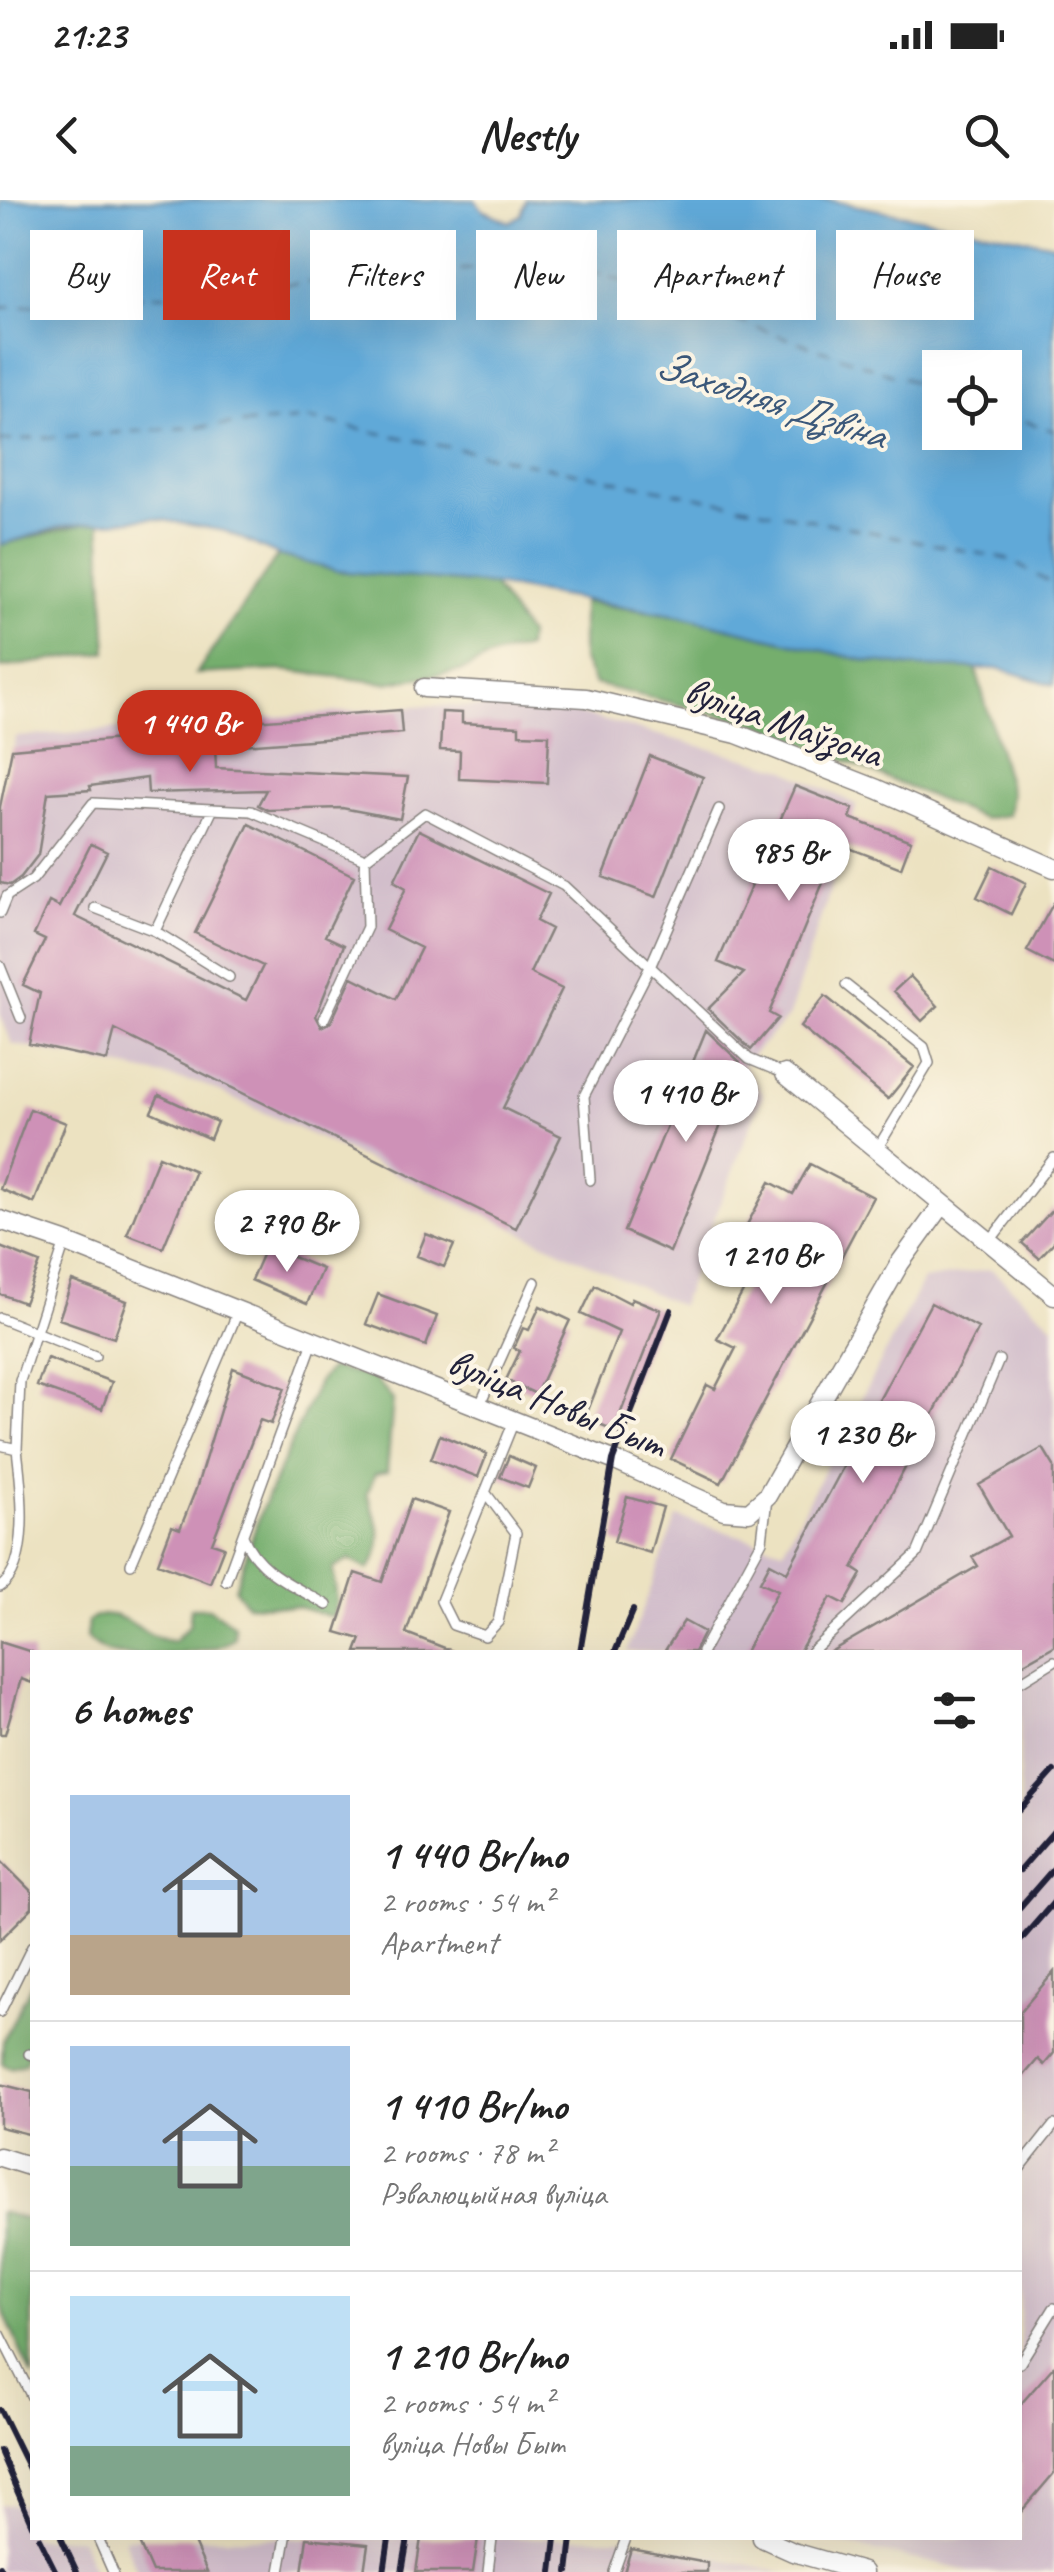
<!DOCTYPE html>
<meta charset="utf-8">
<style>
:root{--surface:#fff;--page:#f6f6f6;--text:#222;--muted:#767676;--line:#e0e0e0;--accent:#c8321e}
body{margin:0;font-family:Caveat,sans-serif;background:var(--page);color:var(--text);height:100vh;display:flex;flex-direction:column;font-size:38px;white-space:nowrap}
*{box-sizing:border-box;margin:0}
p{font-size:32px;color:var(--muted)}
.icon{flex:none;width:55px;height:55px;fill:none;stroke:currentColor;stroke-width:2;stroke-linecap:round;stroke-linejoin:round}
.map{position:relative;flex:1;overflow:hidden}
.panel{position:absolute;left:30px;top:1450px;width:992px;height:890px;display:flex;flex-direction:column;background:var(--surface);border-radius:0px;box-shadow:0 10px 40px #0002}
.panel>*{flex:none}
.banner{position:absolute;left:30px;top:30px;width:995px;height:90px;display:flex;gap:20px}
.fabs{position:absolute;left:922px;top:150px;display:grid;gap:20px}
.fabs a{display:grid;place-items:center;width:100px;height:100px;border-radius:0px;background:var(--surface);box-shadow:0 10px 40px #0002;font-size:50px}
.price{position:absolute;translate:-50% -85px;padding:0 22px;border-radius:35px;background:#fff;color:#222;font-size:32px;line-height:65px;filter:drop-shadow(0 2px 5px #0008)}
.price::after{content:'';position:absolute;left:50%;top:60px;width:30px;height:22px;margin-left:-15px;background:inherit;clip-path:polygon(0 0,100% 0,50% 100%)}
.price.selected{background:var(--accent);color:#fff}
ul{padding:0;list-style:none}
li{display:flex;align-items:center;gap:30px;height:250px;padding:0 40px}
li+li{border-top:2px solid var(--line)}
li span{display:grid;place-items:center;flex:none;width:280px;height:200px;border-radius:0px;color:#555}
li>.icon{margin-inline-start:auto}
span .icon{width:120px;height:120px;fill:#fffc;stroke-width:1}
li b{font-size:42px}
h2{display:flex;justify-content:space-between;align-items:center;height:120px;padding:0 40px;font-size:42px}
.chip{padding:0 35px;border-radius:0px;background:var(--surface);box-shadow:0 10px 40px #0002;font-size:35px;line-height:90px}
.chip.selected{background:var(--accent);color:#fff}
.status{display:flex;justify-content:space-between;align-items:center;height:70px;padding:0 50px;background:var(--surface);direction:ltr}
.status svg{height:28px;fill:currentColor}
header{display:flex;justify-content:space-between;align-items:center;height:130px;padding:0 40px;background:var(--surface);font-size:45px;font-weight:700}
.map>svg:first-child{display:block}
.industrial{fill:#d1bdcb}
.forest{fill:#74ae6d;stroke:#4b6854;stroke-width:2.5}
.water{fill:#60a9d8;stroke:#41668a;stroke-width:2.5;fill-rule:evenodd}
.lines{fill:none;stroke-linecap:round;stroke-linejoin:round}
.ferry{stroke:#3b587a;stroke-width:2.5;stroke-dasharray:12 10;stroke-linecap:butt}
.building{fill:#ce91b7}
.service-casing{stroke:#87827e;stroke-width:12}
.minor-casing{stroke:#87827e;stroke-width:21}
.service{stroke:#fff;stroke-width:9}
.minor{stroke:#fff;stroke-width:18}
.rail{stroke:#22223b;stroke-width:6}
.labels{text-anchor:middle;stroke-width:8;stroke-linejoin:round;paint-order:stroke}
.street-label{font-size:40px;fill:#22223b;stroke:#fcf5e5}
.water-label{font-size:42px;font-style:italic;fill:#3b587a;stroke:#fcf5e5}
</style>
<div class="status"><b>21:23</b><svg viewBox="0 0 49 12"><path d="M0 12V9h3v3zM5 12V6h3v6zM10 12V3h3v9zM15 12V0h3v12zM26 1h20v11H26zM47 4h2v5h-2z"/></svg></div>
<header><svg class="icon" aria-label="back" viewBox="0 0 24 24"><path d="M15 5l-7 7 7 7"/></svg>Nestly<svg class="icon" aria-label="search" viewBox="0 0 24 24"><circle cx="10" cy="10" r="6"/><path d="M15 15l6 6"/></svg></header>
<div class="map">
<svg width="1054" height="2372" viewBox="0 0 1054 2372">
<rect width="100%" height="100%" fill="#fcf5e5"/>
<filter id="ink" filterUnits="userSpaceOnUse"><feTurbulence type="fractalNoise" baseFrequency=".01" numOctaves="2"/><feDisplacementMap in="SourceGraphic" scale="20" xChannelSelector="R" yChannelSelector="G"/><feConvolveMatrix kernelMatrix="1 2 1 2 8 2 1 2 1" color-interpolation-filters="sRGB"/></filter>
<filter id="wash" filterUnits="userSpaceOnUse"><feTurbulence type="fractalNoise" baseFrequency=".0048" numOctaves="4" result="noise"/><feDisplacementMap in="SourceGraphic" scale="40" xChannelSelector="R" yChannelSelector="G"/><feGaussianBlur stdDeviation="2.25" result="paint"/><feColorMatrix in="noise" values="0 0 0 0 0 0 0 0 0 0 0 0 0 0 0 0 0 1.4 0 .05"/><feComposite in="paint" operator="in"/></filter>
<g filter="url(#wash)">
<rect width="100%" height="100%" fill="#ece2c1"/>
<path class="industrial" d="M428,505L569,511L782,568L857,605L789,816L743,865L763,894L680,1106L202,884L12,844L0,814V606L16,537Z
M991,1069L1054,1126V2372H974L814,2338H1020V1452H627L677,1317L783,1349L923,1080Z
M32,2304V2338H80L95,2372H0V2305Z
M123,2338H621L784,2372H138Z"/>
<path class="forest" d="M100,320L107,452L0,468V345Z
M278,355L337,371L493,385L528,435L527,448L493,456L461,471L386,483L282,470L196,474Z
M582,402L680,416L867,461L914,467L975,466L1011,594L1008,615L983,619L762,525L594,484L582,459Z
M331,1168L374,1178L393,1200L387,1272L375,1274L367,1294C378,1322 389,1344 368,1370L349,1359L333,1369L337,1400L332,1417L298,1407L247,1405L235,1389L261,1311L318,1182Z
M191,1408H209L234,1425V1438C218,1455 129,1460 107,1452C100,1450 92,1442 86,1438L88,1421C121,1399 141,1441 174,1441L189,1426Z
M32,1783V1848L24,1864L11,1868L2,1864L3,1841Z
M0,2012L32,2021V2177L0,2104Z"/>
<path class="water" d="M0,0H475L483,10L509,22L521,15L526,0H828L1054,44V485L1001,469L914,467L867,461L680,416L493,385L337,371L278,355L225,331L152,318L64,326L0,345ZM940,168H1005V232H940Z"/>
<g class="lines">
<path class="ferry" d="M0,108L564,61L940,191
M1005,214L1054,231
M0,241L309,219L1007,359L1054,385"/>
</g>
<g id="blocks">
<path class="building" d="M400,510L402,533L215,547L216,568L408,577L400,619L342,608L268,610L258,605L266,590L148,593L147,578L90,586L91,590L48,593L38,655L21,677L10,685L0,683V607L12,549L241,528L240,522Z
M442,512L462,513V523L519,526V534L549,535L547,583L459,579L460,551L440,550Z
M650,556L703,577L656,697L603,677Z
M795,586L853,609L850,618L911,641L901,668L839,644L769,813L778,818L751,850L708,809L744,773L718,762Z
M249,624L354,676L325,736L344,745L316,816L322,827L331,822L352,777L396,799L421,748L385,730L406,688L394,681L419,630L549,694L536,721L551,729L530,773L562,789L503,908L561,936L516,1028L115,830L107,861L29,844L40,793L23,785L45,740L34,735L49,702L59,707L91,644L107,652L75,716L246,800L263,766L195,733Z
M992,666L1026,683L1011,714L977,697Z
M1054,702V765L1027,751Z
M910,776L938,806L922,821L894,791Z
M825,796L914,867L888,899L800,827Z
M706,830L740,862L737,866L743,870L670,1052L624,1031Z
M159,895L217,922L210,939L151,912Z
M30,909L66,923L34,1003L0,989Z
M159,956L195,971L163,1048L127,1034Z
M810,964L873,997L721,1283L671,1259L707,1185L715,1189L736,1148L717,1139L752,1075L727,1062L770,982L793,994Z
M1054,1008V1042L1039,1058L1022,1043Z
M426,1034L454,1045L444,1067L417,1056Z
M266,1046L322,1069L307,1104L251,1080Z
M0,1047L40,1063L24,1103L0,1094Z
M72,1081L127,1101L114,1138L59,1119Z
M595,1085L630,1103L632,1098L661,1110L614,1230L585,1218L619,1132L581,1114Z
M378,1094L437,1116L426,1146L366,1124Z
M931,1103L978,1128L853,1368L862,1374L845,1404L831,1397L799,1452H745L778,1390L760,1382L770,1363L787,1372Z
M540,1106L570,1120L536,1194L506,1180L520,1151L514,1148L523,1128L529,1130Z
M47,1158L112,1182L102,1209L37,1186Z
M233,1168L285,1188L271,1224L260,1220L212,1343L224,1347L210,1383L158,1363L172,1326L180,1329L196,1289Z
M440,1235L487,1254L478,1277L431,1259Z
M1043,1248L1054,1266V1446L1020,1465V1452H830L978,1366L972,1357L1009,1336L979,1285Z
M509,1256L536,1268L528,1288L500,1277Z
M627,1297L663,1307L650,1353L614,1342Z
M411,1299L449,1312L406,1433L455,1452H356L361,1439L336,1432L355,1373L382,1382Z
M684,1421L704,1432L694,1452H664Z
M0,1442L32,1452V1483L21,1479L5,1534H0Z
M0,1660L32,1692V1708L0,1740Z
M1054,1772V1853L1044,1865L1038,1859L1020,1880V1812Z
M0,1884L32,1892V1935L0,1927Z
M1054,2166V2273L1020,2313V2205Z
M137,2338H192L207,2372H152Z
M307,2338L368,2344L364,2372H302Z
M421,2338H478L473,2372H416Z
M631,2349L707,2363V2372H624Z"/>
</g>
</g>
<g filter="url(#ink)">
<use href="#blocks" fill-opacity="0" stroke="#87827e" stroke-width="2.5"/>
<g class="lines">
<g class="service-casing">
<path id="service" d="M95,708L155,731L229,777
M0,713L7,696L33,679L93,603L251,611L365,659L425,613L564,686L749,859L785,874
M155,731L213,609
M0,766L21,818
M846,785L924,847L929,863L877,949
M324,819L367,727L365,659
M590,980L584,896L650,767L719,609
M989,1042L1054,958
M0,1118L95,1156
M479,1207L535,1082
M0,1245L17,1249C21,1283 32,1366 0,1387
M17,1249L20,1181L65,1042
M485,1292L516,1333L498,1422L485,1436L453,1425L441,1401L514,1221
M243,1336C257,1372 295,1386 327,1405
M131,1364L237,1114
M226,1381L313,1142
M702,1452L762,1341L767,1298
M811,1452L917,1354L999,1160
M1020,1482L1054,1461
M0,1812L32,1747
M29,1854L32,1855
M1020,1968L1054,1925
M0,2134L32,2197
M1020,2163L1054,2108
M98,2338L113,2372
M280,2372L286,2338
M488,2372L492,2338
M614,2372L626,2338"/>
</g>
<g class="minor-casing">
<path id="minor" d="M424,488L586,498L737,534L877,589L1054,668
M785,874L1054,1095
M0,1020L65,1042L613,1260L724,1310L749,1312L767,1296L900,1063L942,1005
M0,1957L32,1967
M762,2338L793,2352L863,2372"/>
</g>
<use href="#service" class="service"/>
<use href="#minor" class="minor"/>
<path class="rail" d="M580,1452L613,1260L671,1110
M615,1452L633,1410
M1020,1609L1054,1571
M1020,1670L1054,1631
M1020,1707L1054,1668
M1020,1741L1054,1702
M0,2210L32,2275
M0,2251L32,2325
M39,2338L56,2372
M61,2338L77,2372
M0,2366L2,2372
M384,2372L389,2338
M402,2372L408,2338
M552,2372L556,2338
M568,2372L572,2338"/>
</g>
</g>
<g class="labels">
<g class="street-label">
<text transform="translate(784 521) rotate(19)" y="14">вуліца Маўзона</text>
<text transform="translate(557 1202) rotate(22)" y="14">вуліца Новы Быт</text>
</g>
<g class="water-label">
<text transform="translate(771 198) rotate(18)" y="15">Заходняя Дзвіна</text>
</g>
</g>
</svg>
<div class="fabs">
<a><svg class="icon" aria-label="locate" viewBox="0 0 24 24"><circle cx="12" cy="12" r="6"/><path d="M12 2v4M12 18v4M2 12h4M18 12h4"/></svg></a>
</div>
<b class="price selected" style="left:190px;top:575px">1 440 Br</b>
<b class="price" style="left:789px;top:704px">985 Br</b>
<b class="price" style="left:686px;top:945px">1 410 Br</b>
<b class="price" style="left:287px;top:1075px">2 790 Br</b>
<b class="price" style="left:771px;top:1107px">1 210 Br</b>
<b class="price" style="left:863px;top:1286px">1 230 Br</b>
<div class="banner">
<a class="chip">Buy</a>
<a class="chip selected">Rent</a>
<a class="chip">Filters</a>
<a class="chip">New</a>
<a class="chip">Apartment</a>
<a class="chip">House</a>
</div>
<section class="panel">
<h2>6 homes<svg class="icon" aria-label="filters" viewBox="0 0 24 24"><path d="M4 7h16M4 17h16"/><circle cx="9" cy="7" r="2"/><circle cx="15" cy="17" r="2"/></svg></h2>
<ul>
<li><span style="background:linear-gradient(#a9c7e8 70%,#b9a48a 0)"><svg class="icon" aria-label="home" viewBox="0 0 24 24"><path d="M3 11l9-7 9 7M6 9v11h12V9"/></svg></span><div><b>1 440 Br/mo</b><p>2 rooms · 54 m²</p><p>Apartment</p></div></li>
<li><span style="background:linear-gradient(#a9c7e8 60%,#7fa58c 0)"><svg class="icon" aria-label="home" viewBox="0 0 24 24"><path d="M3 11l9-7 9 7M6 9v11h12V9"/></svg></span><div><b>1 410 Br/mo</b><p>2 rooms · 78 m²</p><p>Рэвалюцыйная вуліца</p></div></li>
<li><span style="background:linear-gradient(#bfe0f5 75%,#7fa58c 0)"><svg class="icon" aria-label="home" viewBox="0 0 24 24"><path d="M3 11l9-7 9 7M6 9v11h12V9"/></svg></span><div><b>1 210 Br/mo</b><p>2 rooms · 54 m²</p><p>вуліца Новы Быт</p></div></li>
</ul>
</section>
</div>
